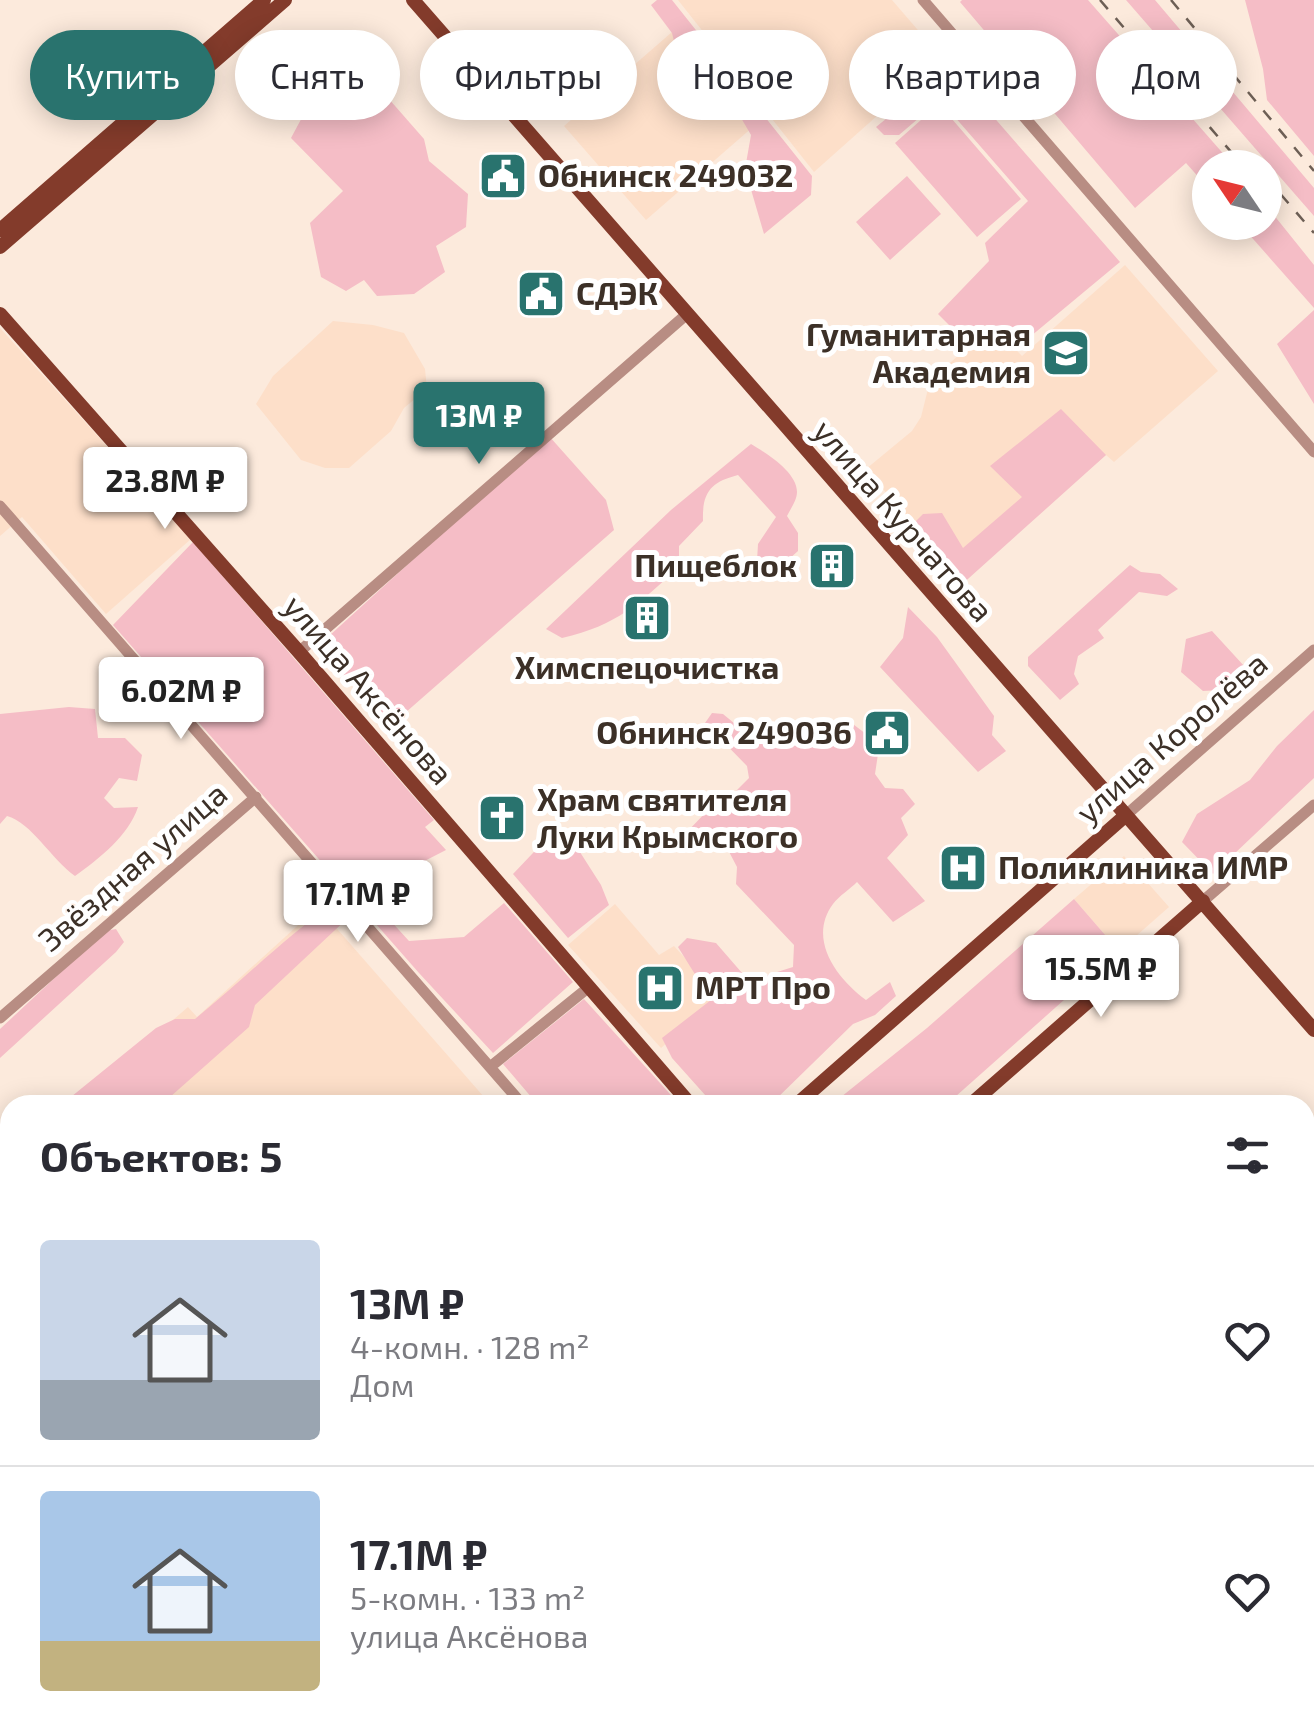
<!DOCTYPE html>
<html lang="ru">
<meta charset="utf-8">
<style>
:root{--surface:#fff;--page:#f2f2f3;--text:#2b2b33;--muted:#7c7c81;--line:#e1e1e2;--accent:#29736e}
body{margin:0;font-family:"Exo 2",sans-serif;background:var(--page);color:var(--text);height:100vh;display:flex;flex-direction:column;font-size:38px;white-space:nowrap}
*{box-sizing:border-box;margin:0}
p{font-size:32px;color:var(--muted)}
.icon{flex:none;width:55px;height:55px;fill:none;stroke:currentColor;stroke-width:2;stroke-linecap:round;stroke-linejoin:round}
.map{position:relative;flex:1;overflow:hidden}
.drawer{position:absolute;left:0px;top:1095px;width:1315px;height:642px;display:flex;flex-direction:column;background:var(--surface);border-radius:30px 30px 0 0;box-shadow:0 5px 25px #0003}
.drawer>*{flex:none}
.top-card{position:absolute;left:30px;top:30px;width:1255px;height:90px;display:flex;gap:20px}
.needle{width:65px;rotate:305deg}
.fabs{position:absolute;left:1192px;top:150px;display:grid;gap:20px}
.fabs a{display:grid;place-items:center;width:90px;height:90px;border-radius:50%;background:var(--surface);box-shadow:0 5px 25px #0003;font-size:50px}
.price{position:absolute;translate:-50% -85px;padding:0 22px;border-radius:10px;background:#fff;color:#222;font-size:32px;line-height:65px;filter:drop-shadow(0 2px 5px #0008)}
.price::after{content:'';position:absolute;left:50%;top:60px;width:30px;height:22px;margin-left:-15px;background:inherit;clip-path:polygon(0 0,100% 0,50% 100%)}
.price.active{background:var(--accent);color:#fff}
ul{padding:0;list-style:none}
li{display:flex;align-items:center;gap:30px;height:250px;padding:0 40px}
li+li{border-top:2px solid var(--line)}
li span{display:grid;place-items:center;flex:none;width:280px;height:200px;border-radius:10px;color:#555}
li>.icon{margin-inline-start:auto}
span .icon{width:120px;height:120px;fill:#fffc;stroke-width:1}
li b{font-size:42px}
h2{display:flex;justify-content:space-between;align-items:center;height:120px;padding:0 40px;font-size:42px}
.tag{padding:0 35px;border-radius:45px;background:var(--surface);box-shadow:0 5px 25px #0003;font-size:35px;line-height:90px}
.tag.active{background:var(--accent);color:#fff}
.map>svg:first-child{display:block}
.built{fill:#fddfc9}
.green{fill:#f5bdc6}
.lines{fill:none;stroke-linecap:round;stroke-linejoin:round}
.minor{stroke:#b88d83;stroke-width:11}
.major{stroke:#833b2b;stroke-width:14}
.rail{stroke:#6d5f55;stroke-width:2.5;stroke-dasharray:12 12;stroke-linecap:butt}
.labels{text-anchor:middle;stroke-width:10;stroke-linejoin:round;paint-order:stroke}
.poi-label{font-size:32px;font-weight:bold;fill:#3c3027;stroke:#fff;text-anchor:start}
.street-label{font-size:32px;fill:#3c3027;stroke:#fff}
</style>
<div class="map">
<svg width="1314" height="1736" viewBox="0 0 1314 1736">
<rect width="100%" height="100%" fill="#fceadc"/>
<path class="built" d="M678,0H892L942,58L814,172Z
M672,32L754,126L646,220L564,126Z
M1125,265L1218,371L1114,462L1106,455L960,580L866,469L912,431L921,417L930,381L992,325L1022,356Z
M333,321L373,325L404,333L425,369L427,389L404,408L391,431L349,468H325L301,460L256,404L273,376Z
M0,328L191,539L106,614L22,517L0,536Z
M1124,856L1169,907L1119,951L1074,899Z
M615,904L659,955L674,946L720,996L661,1048L568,945Z
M318,907L491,1105H75L188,1007L197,1017Z
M10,1162V1393L0,1382V1170Z
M1314,1319V1481L1305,1477V1321Z
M1314,1506V1673L1305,1681V1514Z
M0,1621L10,1622V1728H186V1736H0Z"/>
<path class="green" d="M657,0H672L812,176L811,195L764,234L745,169L751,135L719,80L696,83L678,57L672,33L651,5Z
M962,0H1088L1235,167L1210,168V190L1186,163L1135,208L960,2Z
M1126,0H1155L1314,188V216Z
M1245,0H1314V156L1267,100L1263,69Z
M360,66L424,139L429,161L468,194L466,227L436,246L445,272L414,294L377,296L364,280L346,291L321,277L310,223L343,191L291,138L306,110Z
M950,67L1120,262L1031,336L1008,343L990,325L954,330L938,314L989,261L985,243L1028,201L940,100L899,135H884L876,127Z
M939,104L1021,199L977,237L895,143Z
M907,176L941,214L890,260L856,222Z
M1265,204L1314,265V308L1239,223L1265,222Z
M1314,310V404L1277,344Z
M1061,409L1106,455L959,587L908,529L923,514L942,513L963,548L1022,497L990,466Z
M549,436L606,500L614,530L389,727L318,646Z
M751,444C766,453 797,472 797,492C797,500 791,508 787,516L798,533V551L779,568L757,561L758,544L776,517L738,475C711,482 702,492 703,521L679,546V567C638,604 618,625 562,638L546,629L671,510Z
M193,542L434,820L425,827L446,850L405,871L412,887L388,918L409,941L464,937L504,903L573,982L493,1053L419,973L113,625Z
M1130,565L1141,572L1160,574L1178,589L1167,596L1139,592L1098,630L1104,638L1078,656L1074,674L1079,684L1060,700L1028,666V657Z
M908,607L937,637L994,716L992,735L1006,751L978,772L880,667L903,638Z
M1212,631L1245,667L1222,690L1203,691L1181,672L1186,639Z
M69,707L95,709L98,738H125L142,755L137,781L119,778L104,798L114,808L138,807C129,835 99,859 75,876C52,860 31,822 7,816L0,824V714Z
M1314,710V778L1213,874L1182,842L1197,814L1250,780L1277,746Z
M712,713L723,714L740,728C764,719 775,722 797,733L814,725L845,718L866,734L878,754L875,774L885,788L903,789L915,804L901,818L908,835L887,858L925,901L893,922L857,882C850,889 839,896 833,904C807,939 837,979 866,1000L890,982L896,996L875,1015L853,1024L770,1105H714L672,1058L662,1038L711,1000L678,947L687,938L716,943L749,981L793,967L794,945L736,884L737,867L725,844L689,845L683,836L710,808L729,798L749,778L747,766L705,723Z
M551,834L564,835L568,851L578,849L601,885L609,905L568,938L513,874Z
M1074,899L1119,951L946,1105H831L927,1028Z
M336,902L350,916L255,1005L249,1027L161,1105H61L156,1028L175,1019H195C242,981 286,936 336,902Z
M116,929L124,942L116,952L0,1058V1029L105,931Z
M584,999L680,1105H538L503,1064Z
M191,1728H1210L1218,1736H191Z"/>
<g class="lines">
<path class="minor" d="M923,0L1314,452
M0,506L523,1105
M299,652L687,314
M1125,816L1314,650
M1203,901L1314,805
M0,1018L256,797
M490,1067L589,987"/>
<path class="major" d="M413,0L1314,1030
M0,230L264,0
M0,247L285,0
M0,314L299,652L691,1105
M796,1105L1125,816
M970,1105L1203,901
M0,1561L10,1562
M0,1575L10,1576
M1305,1720L1314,1713
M1231,1728L1238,1736
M1287,1736L1297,1728"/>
<path class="rail" d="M1100,0L1245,168
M1171,0L1314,171
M1265,176L1314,233"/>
</g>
<defs>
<g id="civic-square" transform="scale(2.5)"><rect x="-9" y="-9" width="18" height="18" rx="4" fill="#29736e" stroke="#fff"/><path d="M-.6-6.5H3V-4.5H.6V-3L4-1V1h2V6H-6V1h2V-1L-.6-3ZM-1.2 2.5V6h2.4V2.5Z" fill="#fff"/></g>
<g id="university-square" transform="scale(2.5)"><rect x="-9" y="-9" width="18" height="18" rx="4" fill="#29736e" stroke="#fff"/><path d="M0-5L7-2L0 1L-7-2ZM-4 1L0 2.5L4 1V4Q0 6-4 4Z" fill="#fff"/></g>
<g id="building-square" transform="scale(2.5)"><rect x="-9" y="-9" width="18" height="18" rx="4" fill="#29736e" stroke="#fff"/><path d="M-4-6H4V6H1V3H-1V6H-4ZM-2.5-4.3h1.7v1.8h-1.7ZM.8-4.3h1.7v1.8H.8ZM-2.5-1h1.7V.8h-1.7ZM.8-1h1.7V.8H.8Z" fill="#fff"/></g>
<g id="church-square" transform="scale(2.5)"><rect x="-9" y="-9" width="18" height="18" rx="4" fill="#29736e" stroke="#fff"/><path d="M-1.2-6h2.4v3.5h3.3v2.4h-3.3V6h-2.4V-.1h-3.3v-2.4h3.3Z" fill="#fff"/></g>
<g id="hospital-square" transform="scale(2.5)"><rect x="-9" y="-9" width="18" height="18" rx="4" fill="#29736e" stroke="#fff"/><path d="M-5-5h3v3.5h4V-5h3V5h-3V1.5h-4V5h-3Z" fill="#fff"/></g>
</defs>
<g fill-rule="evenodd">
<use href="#civic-square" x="503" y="176"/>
<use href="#civic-square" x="541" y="294"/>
<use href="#university-square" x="1066" y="353"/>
<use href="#building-square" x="832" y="566"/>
<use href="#building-square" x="647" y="618"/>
<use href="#civic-square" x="887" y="733"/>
<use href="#church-square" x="502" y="818"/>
<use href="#hospital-square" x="963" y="868"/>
<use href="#hospital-square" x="660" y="988"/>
</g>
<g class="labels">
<g class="poi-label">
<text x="538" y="187">Обнинск 249032</text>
<text x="576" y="305">СДЭК</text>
<text x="1031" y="346" text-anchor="end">Гуманитарная<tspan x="1031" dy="37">Академия</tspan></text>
<text x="797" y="577" text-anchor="end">Пищеблок</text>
<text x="647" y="679" text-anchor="middle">Химспецочистка</text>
<text x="852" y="744" text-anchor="end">Обнинск 249036</text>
<text x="537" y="811">Храм святителя<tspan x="537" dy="37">Луки Крымского</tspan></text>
<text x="998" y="879">Поликлиника ИМР</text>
<text x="695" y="999">МРТ Про</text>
</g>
<g class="street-label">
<text transform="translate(903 521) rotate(49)" y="11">улица Курчатова</text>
<text transform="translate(368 690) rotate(49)" y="11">улица Аксёнова</text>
<text transform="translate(1172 738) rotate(-41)" y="11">улица Королёва</text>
<text transform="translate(133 867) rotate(-41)" y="11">Звёздная улица</text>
</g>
</g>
</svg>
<div class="fabs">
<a><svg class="needle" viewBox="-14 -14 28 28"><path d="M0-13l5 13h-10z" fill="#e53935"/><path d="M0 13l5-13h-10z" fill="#7c7c81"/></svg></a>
</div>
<b class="price active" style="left:479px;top:467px">13M ₽</b>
<b class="price" style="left:165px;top:532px">23.8M ₽</b>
<b class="price" style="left:181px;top:742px">6.02M ₽</b>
<b class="price" style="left:358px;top:945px">17.1M ₽</b>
<b class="price" style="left:1101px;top:1020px">15.5M ₽</b>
<div class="top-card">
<a class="tag active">Купить</a>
<a class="tag">Снять</a>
<a class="tag">Фильтры</a>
<a class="tag">Новое</a>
<a class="tag">Квартира</a>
<a class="tag">Дом</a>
</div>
<section class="drawer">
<h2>Объектов: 5<svg class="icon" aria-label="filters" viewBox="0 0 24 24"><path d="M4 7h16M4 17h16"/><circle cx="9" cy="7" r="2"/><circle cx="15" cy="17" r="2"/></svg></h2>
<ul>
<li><span style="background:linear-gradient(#c9d6e8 70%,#9aa5b1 0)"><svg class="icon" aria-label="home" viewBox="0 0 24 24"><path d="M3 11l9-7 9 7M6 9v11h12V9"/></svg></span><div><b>13M ₽</b><p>4-комн. · 128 m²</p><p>Дом</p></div><svg class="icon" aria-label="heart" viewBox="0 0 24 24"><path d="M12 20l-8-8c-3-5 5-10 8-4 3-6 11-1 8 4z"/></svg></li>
<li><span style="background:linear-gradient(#a9c7e8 75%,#c2b280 0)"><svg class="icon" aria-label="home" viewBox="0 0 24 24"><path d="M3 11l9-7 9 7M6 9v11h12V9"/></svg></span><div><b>17.1M ₽</b><p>5-комн. · 133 m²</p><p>улица Аксёнова</p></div><svg class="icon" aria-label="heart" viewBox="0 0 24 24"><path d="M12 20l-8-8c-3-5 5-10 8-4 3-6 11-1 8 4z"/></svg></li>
</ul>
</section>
</div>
